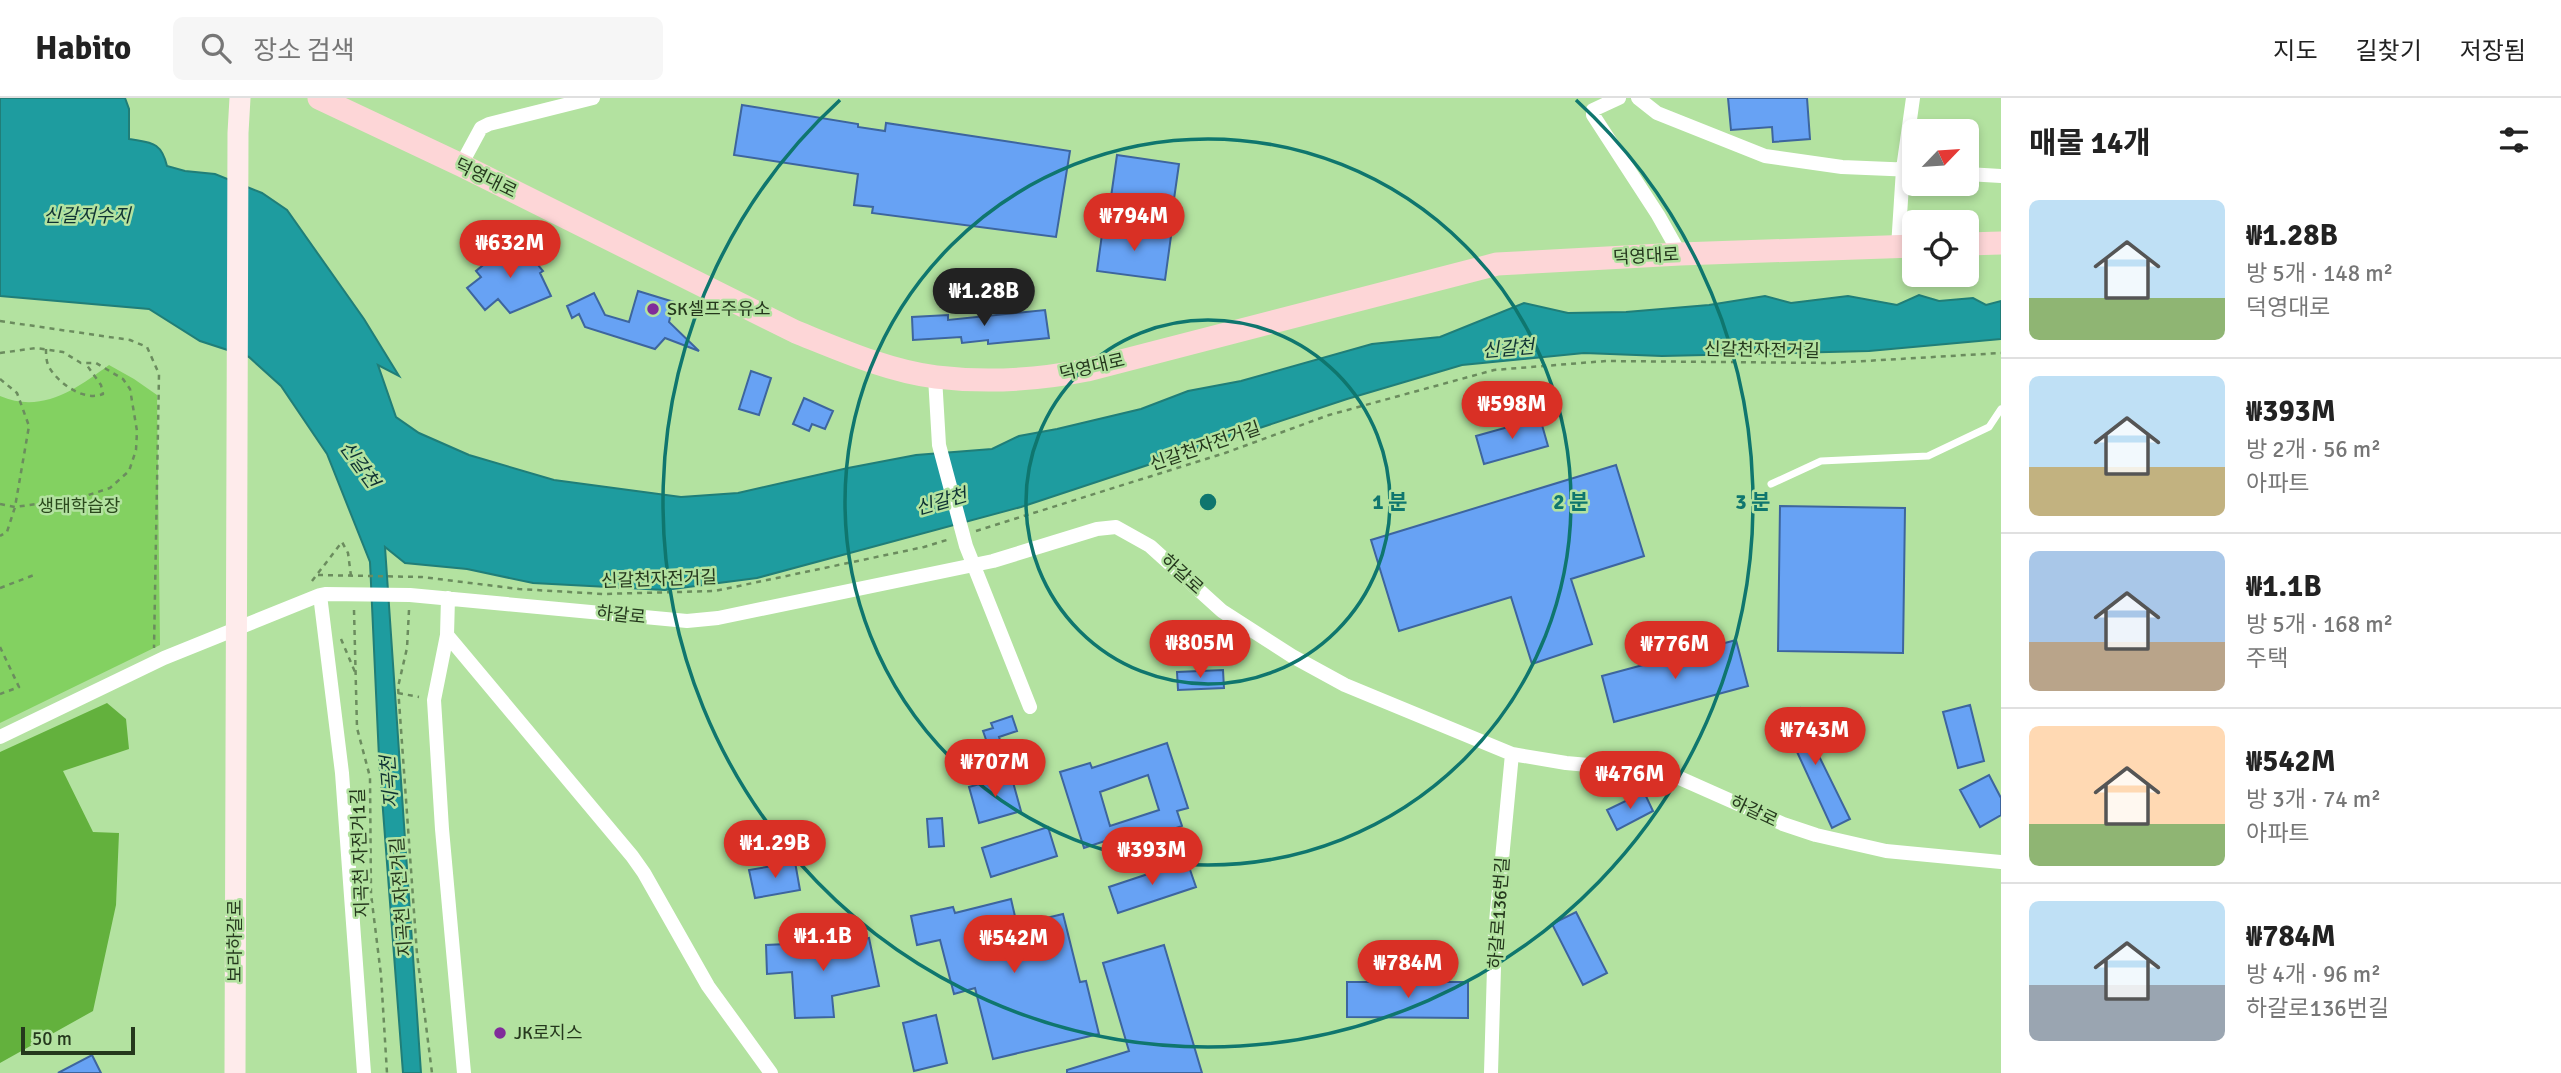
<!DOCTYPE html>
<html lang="ko">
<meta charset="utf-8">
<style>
:root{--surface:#fff;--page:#f6f6f6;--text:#222;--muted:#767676;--line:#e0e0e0;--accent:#d93025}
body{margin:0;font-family:Signika,"Noto Sans KR",sans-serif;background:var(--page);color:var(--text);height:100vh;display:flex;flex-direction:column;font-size:26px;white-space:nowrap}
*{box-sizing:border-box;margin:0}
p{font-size:23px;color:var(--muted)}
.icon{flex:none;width:38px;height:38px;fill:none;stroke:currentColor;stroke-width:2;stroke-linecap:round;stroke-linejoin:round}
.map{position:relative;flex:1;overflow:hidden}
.sheet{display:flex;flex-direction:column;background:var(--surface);width:560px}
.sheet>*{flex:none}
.needle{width:46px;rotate:65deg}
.controls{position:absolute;left:1902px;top:21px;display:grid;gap:14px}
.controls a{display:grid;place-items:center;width:77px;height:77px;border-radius:10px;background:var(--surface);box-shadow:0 4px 10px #0003;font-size:35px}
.scale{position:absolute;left:21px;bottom:18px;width:114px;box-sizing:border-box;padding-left:7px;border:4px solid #25381d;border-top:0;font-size:19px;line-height:24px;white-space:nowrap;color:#25381d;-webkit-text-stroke:5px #b3e2a0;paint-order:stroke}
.price{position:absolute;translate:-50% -60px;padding:0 16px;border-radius:24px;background:var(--accent);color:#fff;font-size:23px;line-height:46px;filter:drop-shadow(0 2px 4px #0008)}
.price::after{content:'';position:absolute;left:50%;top:42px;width:21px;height:16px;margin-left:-10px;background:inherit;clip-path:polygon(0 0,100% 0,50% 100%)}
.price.current{background:#222;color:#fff}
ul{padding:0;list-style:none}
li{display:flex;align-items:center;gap:21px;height:175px;padding:0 28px}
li+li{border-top:2px solid var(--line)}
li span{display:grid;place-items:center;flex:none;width:196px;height:140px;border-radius:10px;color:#555}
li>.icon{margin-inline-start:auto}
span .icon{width:84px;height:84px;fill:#fffc;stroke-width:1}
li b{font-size:30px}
h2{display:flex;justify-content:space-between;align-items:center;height:84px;padding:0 28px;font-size:30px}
header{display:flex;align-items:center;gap:42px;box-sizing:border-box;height:98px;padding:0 35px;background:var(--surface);border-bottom:2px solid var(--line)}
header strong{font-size:33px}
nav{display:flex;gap:38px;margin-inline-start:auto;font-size:24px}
.search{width:490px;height:63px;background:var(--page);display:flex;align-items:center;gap:18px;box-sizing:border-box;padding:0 24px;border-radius:10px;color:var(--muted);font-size:26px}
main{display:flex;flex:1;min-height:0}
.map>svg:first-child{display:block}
.green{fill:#83d161}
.forest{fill:#63b13d}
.water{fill:#1e9c9f;stroke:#207e78;stroke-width:2}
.building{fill:#67a2f4;stroke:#3d659e;stroke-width:2;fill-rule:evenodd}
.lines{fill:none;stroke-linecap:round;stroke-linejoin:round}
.path{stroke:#6b8c5e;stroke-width:2.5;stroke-dasharray:5 5;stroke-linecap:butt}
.service{stroke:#fff;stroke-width:7}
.minor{stroke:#fff;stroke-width:14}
.secondary{stroke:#feebeb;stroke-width:21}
.primary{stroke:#fdd6d7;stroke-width:23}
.ring{fill:none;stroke:#0f766e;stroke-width:3.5}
.poi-dot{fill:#802c9a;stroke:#b3e2a0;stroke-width:2.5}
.labels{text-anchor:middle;stroke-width:5;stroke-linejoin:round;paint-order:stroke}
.street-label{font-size:18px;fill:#25381d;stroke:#b3e2a0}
.poi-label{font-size:18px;fill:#25381d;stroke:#b3e2a0;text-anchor:start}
.park-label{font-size:18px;fill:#2b4a1d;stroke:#b3e2a0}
.water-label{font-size:19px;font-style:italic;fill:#0f3233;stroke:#b3e2a0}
.centre{fill:#0f766e;stroke:#b3e2a0;stroke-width:3.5}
.ring-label{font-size:21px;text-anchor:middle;font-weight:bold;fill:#0f766e;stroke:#b3e2a0;stroke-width:5;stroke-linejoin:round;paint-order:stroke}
</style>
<header>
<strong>Habito</strong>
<div class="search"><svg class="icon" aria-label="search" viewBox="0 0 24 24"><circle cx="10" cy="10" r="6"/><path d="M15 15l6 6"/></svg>장소 검색</div>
<nav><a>지도</a><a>길찾기</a><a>저장됨</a></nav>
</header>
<main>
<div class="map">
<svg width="2001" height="975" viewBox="0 0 2001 975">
<rect width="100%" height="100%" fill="#b3e2a0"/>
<path class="green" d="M109,267L134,281L157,297L160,547L0,625V298C42,316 76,291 109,267Z"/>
<path class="forest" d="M107,605L126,621L129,651L63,673L93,734L119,735L116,807L93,913L0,965V654Z"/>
<path class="water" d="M0,0H125L129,11V41C151,45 161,43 167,68L185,73L215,76L262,95L287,112L364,221L399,278L378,267L396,319L419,335L469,357L554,382L681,399L738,395L848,370L916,357L992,351L1019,338L1057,331L1141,311L1188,293L1241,283L1372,246L1440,239L1524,205L1568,215L1626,214L1709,207L1765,198L1791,205L1848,198L1897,207L1919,197L1939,203L1973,200L1986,207L2001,203V241L1869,253L1662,258L1584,255L1462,267L1347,301L1021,409L757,480L665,492L533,485L467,471L405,465L385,449L421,975H403L379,660L370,464L327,356L281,288L249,259L200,243L149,211L0,198Z"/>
<path class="building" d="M1728,0H1807L1810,41L1773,44L1772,29L1731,32Z
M742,7L858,26V29L885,33L886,25L1070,53L1056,139L872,115L873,109L854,107L858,76L734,57Z
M1117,57L1179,66L1172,115L1110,106Z
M1103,129L1171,138L1165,182L1097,173Z
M516,140L543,173L540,175L551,198L510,215L498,201L485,212L467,190L481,179L476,173Z
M638,193L674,204L669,224L699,253L665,240L655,251L585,229L579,216L572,220L567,208L594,195L605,217L629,224Z
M1045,212L1049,240L988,246V242L962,245L961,239L913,242L912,219L948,217V222Z
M751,273L771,280L759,317L739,311Z
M804,300L833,313L825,331L812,326L809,333L793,326Z
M1540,320L1548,348L1484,366L1476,338Z
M1616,367L1644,458L1571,481L1592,546L1532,566L1511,499L1399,533L1371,442Z
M1780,408L1905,410L1903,555L1778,553Z
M1736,542L1748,588L1614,624L1602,578Z
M1223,572L1224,590L1178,592L1177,574Z
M1970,607L1984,663L1958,670L1943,614Z
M1800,610L1818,648L1815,650L1850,721L1832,730L1781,619Z
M1012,618L1017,633L999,639L1004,654L992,659L983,633L993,630L991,625Z
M1167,645L1188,710L1177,713L1182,728L1130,746L1126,736L1084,750L1060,674L1090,665L1092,670ZM1148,677L1159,712L1110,728L1100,694Z
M1011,677L1021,713L979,725L969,689Z
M1989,677L2001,700V717L1980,729L1960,692Z
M1644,694L1653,713L1617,732L1607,712Z
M942,720L944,748L929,749L927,721Z
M1048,729L1057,758L991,779L982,750Z
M1187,763L1196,789L1118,815L1109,789Z
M795,764L800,792L755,800L749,772Z
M1011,801L1017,827L1063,816L1080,884L1086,883L1099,936L993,961L975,890L954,896L940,842L917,847L911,818L953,809L955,815Z
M1576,814L1607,875L1583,887L1552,826Z
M869,840L879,888L832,898L834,919L795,920L792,874L767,876L766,847L830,844V848Z
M1164,847L1202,975H1067V972L1129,953L1103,865Z
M1347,884H1468V920L1347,919Z
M936,917L947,965L914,973L903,925Z
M92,957L101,975H58Z"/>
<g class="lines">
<path class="path" d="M0,223L130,242L147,249L159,276L154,550
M46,251C46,257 46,263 49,269C58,285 84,304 103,296L101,287L86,266
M0,255L36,250L63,254L81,265H96L123,281L130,291L137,333L136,352L129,373L110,390L79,400L15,409L0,406
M0,281L17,295L29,328L15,409L7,434L0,438
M976,433L1225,355L1329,317L1494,272L1606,263L1831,265L2001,255
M318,477L422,479L519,491L603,496L715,493L924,449L950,441
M312,483L342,444L348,455L351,478
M0,490L34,477
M354,512L357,630L370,679L371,796L381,877L387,975
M409,512L407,550L398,589L417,856L432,975
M341,541L355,574
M0,549L19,589L0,596
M398,595L419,599"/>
<path class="service" d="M1771,386L1821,363L1928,358L1989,329L2001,311"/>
<path class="minor" d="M1619,0L1593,12V17L1658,117L1680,156
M1638,0L1657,15L1765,58L1842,69L1914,72
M461,67L481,30L489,26L593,0
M1967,76L2001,78
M1898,149L1903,71L1913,0
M935,279L939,347L966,448L1030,609
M448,500L447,537L434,602L442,731L464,975
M447,537L632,758L644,775L708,888L771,975
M0,639L164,560L320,497
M364,975L342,675L320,497L325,496L410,497L687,523L718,520L993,463L1097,431L1116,429L1150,448L1222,513L1292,558L1345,587L1512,656L1566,665L1666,674L1783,726L1816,737L1886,753L2001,764
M1491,975L1495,834L1512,656"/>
<path class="secondary" d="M235,975L238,35L240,0"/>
<path class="primary" d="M319,0L461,67L796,234C841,252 888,273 936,279C986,285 1037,282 1087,272L1497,166L1680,156L1914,148
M1967,146L2001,145"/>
</g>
<g class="ring">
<circle cx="1208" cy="404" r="182"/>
<circle cx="1208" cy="404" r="363"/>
<path d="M1576 2A545 545 0 1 1 840 2"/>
</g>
<g class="poi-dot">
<circle cx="653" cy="211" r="7"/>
<circle cx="500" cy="935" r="7"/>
</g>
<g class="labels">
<g class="street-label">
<text transform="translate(486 80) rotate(26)" y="6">덕영대로</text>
<text transform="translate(1646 158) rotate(-3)" y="6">덕영대로</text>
<text transform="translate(1762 252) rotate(1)" y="6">신갈천자전거길</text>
<text transform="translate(1092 269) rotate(-13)" y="6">덕영대로</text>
<text transform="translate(1205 348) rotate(-19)" y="6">신갈천자전거길</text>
<text transform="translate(1182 476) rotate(42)" y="6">하갈로</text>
<text transform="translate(659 481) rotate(-2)" y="6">신갈천자전거길</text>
<text transform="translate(621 517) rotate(6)" y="6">하갈로</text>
<text transform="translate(1754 713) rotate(25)" y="6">하갈로</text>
<text transform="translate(360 755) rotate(-92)" y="6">지곡천 자전거1길</text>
<text transform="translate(401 799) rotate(-94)" y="6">지곡천 자전거길</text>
<text transform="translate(1499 815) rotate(-86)" y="6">하갈로136번길</text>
<text transform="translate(235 843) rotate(-90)" y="6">보라하갈로</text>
</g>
<g class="poi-label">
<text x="667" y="217">SK셀프주유소</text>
<text x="514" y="941">JK로지스</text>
</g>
<g class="park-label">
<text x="79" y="414">생태학습장</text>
</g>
<g class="water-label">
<text x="87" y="124">신갈저수지</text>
<text transform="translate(1508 250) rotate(-5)" y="7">신갈천</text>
<text transform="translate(360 366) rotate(54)" y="7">신갈천</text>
<text transform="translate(941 403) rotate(-16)" y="7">신갈천</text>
<text transform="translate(389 684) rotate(-94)" y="7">지곡천</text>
</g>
</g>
<circle cx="1208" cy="404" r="10" class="centre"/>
<g class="ring-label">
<text x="1390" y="411">1 분</text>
<text x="1571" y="411">2 분</text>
<text x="1753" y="411">3 분</text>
</g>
</svg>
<div class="controls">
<a><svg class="needle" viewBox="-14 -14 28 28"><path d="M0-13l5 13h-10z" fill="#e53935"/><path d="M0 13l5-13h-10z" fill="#767676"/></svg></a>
<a><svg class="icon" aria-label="locate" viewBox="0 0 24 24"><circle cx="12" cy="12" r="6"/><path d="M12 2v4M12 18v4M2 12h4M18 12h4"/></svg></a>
</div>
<div class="scale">50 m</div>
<b class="price" style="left:1134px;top:155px">₩794M</b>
<b class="price" style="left:510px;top:182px">₩632M</b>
<b class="price current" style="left:984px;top:230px">₩1.28B</b>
<b class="price" style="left:1512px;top:343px">₩598M</b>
<b class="price" style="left:1200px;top:582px">₩805M</b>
<b class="price" style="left:1675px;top:583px">₩776M</b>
<b class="price" style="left:1815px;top:669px">₩743M</b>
<b class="price" style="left:995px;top:701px">₩707M</b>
<b class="price" style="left:1630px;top:713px">₩476M</b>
<b class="price" style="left:775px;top:782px">₩1.29B</b>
<b class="price" style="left:1152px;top:789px">₩393M</b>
<b class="price" style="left:823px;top:875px">₩1.1B</b>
<b class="price" style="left:1014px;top:877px">₩542M</b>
<b class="price" style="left:1408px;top:902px">₩784M</b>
</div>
<section class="sheet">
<h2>매물 14개<svg class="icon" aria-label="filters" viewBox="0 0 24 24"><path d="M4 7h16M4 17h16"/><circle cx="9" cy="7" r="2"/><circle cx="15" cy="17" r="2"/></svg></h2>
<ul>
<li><span style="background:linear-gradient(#bfe0f5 70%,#8fb573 0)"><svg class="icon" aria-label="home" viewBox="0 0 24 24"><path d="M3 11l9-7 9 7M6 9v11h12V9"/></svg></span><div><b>₩1.28B</b><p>방 5개 · 148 m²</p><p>덕영대로</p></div></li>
<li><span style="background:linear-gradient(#bfe0f5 65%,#c2b280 0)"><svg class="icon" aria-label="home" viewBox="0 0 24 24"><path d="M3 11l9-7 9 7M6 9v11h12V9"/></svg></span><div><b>₩393M</b><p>방 2개 · 56 m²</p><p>아파트</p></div></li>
<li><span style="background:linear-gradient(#a9c7e8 65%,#b9a48a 0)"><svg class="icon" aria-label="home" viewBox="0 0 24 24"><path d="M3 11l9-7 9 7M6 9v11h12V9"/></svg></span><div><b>₩1.1B</b><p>방 5개 · 168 m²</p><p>주택</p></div></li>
<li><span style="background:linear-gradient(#ffd9b3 70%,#8fb573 0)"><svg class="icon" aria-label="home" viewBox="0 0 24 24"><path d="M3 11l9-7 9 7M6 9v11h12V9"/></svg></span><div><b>₩542M</b><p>방 3개 · 74 m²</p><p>아파트</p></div></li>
<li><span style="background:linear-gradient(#bfe0f5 60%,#9aa5b1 0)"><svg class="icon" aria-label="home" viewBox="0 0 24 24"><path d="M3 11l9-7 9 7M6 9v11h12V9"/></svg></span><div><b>₩784M</b><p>방 4개 · 96 m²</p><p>하갈로136번길</p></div></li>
</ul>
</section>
</main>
